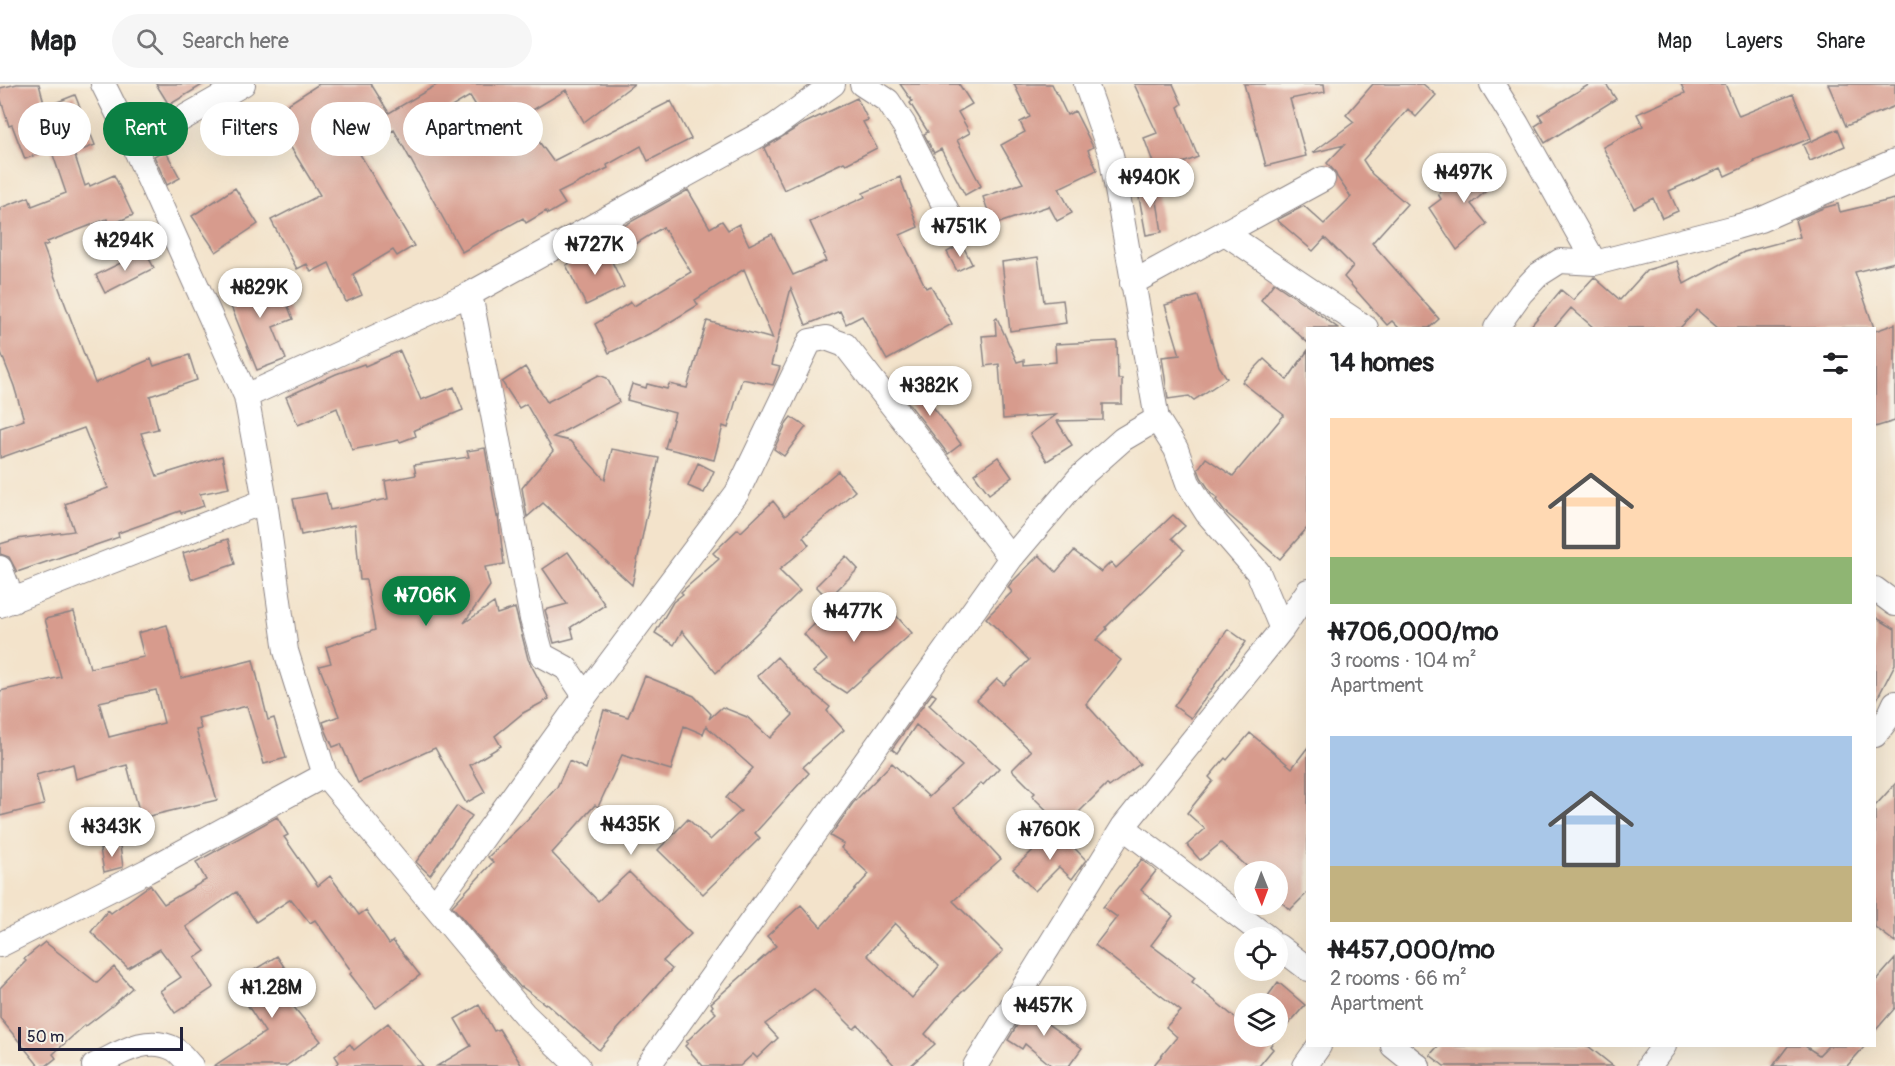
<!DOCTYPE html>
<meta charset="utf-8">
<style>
:root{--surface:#fff;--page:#f6f6f6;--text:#202124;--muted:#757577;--line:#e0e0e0;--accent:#0b8043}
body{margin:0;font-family:Pangolin,sans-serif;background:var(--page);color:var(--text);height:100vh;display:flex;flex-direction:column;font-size:22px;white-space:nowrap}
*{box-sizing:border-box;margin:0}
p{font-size:20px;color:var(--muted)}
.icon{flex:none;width:33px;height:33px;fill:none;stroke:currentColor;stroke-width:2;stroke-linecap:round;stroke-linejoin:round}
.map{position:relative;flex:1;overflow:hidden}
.side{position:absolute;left:1306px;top:243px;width:570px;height:720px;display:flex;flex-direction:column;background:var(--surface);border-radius:0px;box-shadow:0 6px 24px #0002}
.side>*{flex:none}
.top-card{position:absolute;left:18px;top:18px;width:570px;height:54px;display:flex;gap:12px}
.needle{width:39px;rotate:179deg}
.buttons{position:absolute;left:1234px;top:777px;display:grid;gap:12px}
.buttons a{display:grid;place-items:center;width:54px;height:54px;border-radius:50%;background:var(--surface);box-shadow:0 6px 24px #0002;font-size:30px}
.scale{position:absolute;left:18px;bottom:15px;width:165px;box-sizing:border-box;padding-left:6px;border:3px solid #22223b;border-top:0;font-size:16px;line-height:21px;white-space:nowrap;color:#22223b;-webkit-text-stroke:4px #f7f3e8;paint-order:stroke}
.price{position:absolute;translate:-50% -51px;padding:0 14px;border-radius:21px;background:#fff;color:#222;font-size:20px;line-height:39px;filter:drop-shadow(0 2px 3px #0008)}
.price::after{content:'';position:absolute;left:50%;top:36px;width:18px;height:14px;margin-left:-9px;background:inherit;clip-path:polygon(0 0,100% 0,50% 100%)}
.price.selected{background:var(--accent);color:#fff}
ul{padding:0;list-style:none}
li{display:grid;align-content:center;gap:12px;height:318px;padding:0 24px}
li span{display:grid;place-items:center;height:186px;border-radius:0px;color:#555}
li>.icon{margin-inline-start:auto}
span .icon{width:108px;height:108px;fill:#fffc;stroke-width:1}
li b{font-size:26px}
h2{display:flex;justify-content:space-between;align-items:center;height:72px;padding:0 24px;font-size:26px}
.chip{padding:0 21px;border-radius:27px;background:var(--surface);box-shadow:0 6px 24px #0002;font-size:21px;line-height:54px}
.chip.selected{background:var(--accent);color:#fff}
header{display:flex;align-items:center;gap:36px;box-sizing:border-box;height:84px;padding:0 30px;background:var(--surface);border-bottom:2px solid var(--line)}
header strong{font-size:28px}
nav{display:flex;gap:33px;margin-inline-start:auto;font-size:21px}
.search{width:420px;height:54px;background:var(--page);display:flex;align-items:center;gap:15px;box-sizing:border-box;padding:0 21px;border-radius:33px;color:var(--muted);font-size:22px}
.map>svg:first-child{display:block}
.building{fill:#d79b8d;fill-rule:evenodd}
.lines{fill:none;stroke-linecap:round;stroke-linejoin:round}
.minor-casing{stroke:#8a8283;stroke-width:26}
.minor{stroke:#fff;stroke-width:24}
</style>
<header>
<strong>Map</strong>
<div class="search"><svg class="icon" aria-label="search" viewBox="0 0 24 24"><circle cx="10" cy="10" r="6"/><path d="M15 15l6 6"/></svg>Search here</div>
<nav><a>Map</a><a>Layers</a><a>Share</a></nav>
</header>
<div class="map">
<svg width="1895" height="982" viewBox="0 0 1895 982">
<rect width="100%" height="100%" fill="#f7f3e8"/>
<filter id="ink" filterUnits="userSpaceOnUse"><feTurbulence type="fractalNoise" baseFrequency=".0167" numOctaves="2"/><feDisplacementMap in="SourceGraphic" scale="12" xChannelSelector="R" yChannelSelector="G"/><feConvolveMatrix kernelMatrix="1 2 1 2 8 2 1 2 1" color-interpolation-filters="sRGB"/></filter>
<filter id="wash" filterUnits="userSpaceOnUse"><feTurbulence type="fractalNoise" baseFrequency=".008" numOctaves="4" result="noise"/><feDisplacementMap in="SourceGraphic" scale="24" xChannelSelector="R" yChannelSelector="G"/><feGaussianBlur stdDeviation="1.35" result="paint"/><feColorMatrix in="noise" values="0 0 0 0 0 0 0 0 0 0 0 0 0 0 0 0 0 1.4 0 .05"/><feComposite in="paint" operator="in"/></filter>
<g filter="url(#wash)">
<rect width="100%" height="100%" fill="#f3e3cb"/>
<g id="blocks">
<path class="building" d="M17,0H39L45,23L75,11L95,61L74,69L85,102L89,100L90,102L114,91L133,131L110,141L107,135L47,158L48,160L43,162L95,299L151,275L154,282L189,271L197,296L150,312L158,345L141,349L157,392L222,372L229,404L200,410L204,422L181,429L180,427L118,449L119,453L17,488L9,473L0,470V460L17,455L74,447L65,420L108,404L84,344L0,374V344L24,336L14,302L0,266V124L29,113L32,122L66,109L51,65L25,75L12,41L9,42L0,13V4Z
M156,0H204L169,21Z
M319,0H371L389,29L438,0H634L584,38L566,6L521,33L553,77L671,17L691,55L648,77L641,62L607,81L608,84L558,109L565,120L548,130L546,127L526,139L523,134L462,168L394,46L357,65L414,162L397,172L393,166L353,190L362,211L346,218L329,179L311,188L307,180L297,185L271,136L320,111L271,31ZM470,12L488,41L450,64L433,34Z
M900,0H959L972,20L958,28L970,49L957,56L981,102L965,111L941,65L934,69L924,50L928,48L910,19L912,17Z
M1014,0H1052L1067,31L1075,27L1093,63L1088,66L1097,86L1059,104L1072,129L1057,137L1049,122L993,141L983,113L1023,99L1001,61L1025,48L1020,38L1030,33Z
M1134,0H1173L1182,20L1178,23L1198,73L1157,89L1144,54L1157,49Z
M1244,0H1324L1325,8L1290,15L1306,72L1266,82Z
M1373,0H1423L1436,11L1416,33L1408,25L1363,76L1372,90L1407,120L1372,159L1439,235L1429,244H1399L1392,237L1387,241L1344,193L1353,182L1325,154L1313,167L1277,136L1304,122L1324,140L1351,113L1337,93L1335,88L1327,79L1344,61L1312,69L1354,38L1346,31Z
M1590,0H1606L1616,15L1545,59L1535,42L1543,37L1539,31Z
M1681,0H1725L1739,32L1793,10L1811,54L1754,77L1755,78L1725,92L1721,84L1669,107L1678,127L1662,134L1653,114L1634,124L1603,63L1643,42L1637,30L1685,9Z
M1828,0H1895V22L1846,42Z
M857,14L868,36L863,38L877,64L846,80L844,78L784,106L764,64L801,41Z
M259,21L270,37L233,62L222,47Z
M1838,45L1845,62L1810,77L1803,61Z
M165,66L180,94L167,101L154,72Z
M1490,71L1501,86L1481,98L1486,107L1471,120L1487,140L1457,166L1429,124L1441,115L1438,110Z
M900,93L918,143L900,151L926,204L931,202L952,240L887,276L862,232L846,240L840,227L806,241L791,204L771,281L780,283L773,301L742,295L728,344L723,342L714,376L665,364L675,329L627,316L632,300L646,304L647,300L667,305L669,300L687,304L707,237L773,255L744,185L695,216L698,221L657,246L609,269L595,240L631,218L634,222L691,188L663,143L621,169L609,150L688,106L710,144L722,137L728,146L739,140L749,161L772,150L793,191L826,177L823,171L825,170L810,138L865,113L863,109Z
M1154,99L1162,148L1146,151L1137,102Z
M235,104L258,140L216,168L192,132Z
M1895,115V178L1855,188L1874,244H1718L1697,226L1680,244H1594L1571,224L1554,244H1529L1561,206L1573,216L1594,193L1620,216L1647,186L1677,177L1684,200L1744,168L1800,153L1795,136L1823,124L1838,120L1840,128Z
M962,160L972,180L957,187L947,168Z
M605,163L624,203L586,221L566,181Z
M145,167L154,184L105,209L96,191Z
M1038,173L1044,218L1063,216L1066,239L1010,247L1002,178Z
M277,195L293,235L273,243L286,275L257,286L224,205L247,196L250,205Z
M1274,199L1312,225L1338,244H1308V259L1261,216Z
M1198,212L1219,282L1227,294L1194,316L1189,312L1168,315L1162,273L1180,271L1165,221Z
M997,234L1017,278L1024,276V281L1056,278L1055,260L1117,257L1118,295H1122V320H1103V336L1057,337L1072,361L1047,377L1030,350L1056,331L1003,335L999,280L985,282L982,252L996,251L995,235Z
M1895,240V337L1875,343V247Z
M1308,266V443L1280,475L1224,427L1216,416L1218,414L1212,410L1201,393L1198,385L1206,374L1233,392L1284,331L1242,298L1264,275L1287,296Z
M400,267L421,316L454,303L463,326L414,346L416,352L400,358L399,356L352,366L337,324L298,341L286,313L336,290L364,280L365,282Z
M525,283L547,318L599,291L607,294L619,318L553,353L570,357L605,396L612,365L659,374L632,501L543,419L527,433L522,404L553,367L526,320L519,324L502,298Z
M913,296L961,360L948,370L899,307Z
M791,333L806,343L784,372L774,365L787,338Z
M485,364L497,433L498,432L504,480L485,483L490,502L464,539L494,519L497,530L515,524L528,575L549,615L523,629L495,652L501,662L470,681L485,708L466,719L435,664L358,699L341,660L333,663L326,647L323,638L339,632L319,582L331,579L326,563L375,546L366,496H360L355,440L301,451L293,415L326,409L330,426L388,415L385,397L416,391L414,381L469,373L467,367Z
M998,373L1012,393L989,410L974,390Z
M698,379L714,387L704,409L688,402Z
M838,387L855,407L803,453L809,461L779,486L800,507L716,589L682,547L674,561L655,549L673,518L683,510L681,508L719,475L713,469L738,445L741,448L773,417L785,432Z
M1173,431L1185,442L1172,454L1184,466L1106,543L1107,545L1096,556L1121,576L1086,620L1140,680L1109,703L1107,700L1064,743L1032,712L1035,709L1012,686L1031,667L977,616L997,595L1004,601L1029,576L986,534L1012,508L1008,503L1011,499L1039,471L1056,488L1074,467L1101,488L1111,478L1116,484Z
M228,455L235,480L191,495L183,469Z
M568,468L605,521L571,543L574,554L554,559L545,526L567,520L543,485Z
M846,472L858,485L828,515L816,502Z
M845,512L874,537L889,524L912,549L846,609L813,588L827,576L804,550Z
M74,528L90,584L144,573L138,549L167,541L181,594L253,576L268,636L274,634L286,674L264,680L247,622L198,634L201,645L196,646L217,716L141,734L127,681L76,695L73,680L36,691L44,721L0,732V607L61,593L45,535ZM156,606L164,639L109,653L99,618Z
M1875,533L1895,545V580L1875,619Z
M1228,545L1246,558L1191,634L1174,622Z
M777,573L801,599L830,623L827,627L844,646L803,683L809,689L755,749L760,754L703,810L658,766L688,735L710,756L741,727L726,714L753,684L706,642L703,650L684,642L671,686L622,671L598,723L595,721L552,769L598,817L629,788L691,850L663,877L672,885L599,966L546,919L545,920L522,903L521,904L452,822L493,778L488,773L530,733L557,703L569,677L586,685L604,626L628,633L645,592L694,612L711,630L709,635L722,623L747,633L770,654L793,631L757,592Z
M932,609L936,612L929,621L999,684L983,701L981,699L954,724L1001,775L953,817L1003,867L956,914L925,950L935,960L910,982H895L858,941L854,945L814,905L765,940L778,954L757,974L753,970L740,982H703L685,962L688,959L686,958L716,929L711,924L713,922L711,919L776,862L767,852L801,821L821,843L869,790L841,764L844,760L830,752L853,719L892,679L929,713L962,682L916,641L897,669L892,665ZM895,839L939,882L912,914L867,871Z
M1250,649L1292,684L1308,663V808L1290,826L1278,815V788H1253L1221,759L1200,776L1187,761L1205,745L1187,729L1213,697L1209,693L1225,674L1227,676Z
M1895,700V858L1875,843V722Z
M457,722L472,732L430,791L416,778Z
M277,733L288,751L284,753L318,802L330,792L359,831L366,826L389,860L393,857L420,891L376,924L350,890L352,888L315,836L310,839L291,815L256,838L236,808L186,843L205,867L195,874L214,903L175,929L160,907L181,893L160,865L128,884L91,848L108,826L111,829L150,801L164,820L206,796L196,778Z
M1056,745L1086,776L1072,795L1059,783L1035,807L1013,785Z
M120,762L123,783L104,788L100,765Z
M1142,775L1156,787L1141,806L1173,832L1151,861L1195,894L1192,898L1245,942V952H1278V920H1262L1278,898L1305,921L1270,962L1273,965L1259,982H1153L1177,953L1166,943L1181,927L1095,861L1117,833L1103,823Z
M45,858L97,899L114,883L132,904L112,922L86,942L85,941L53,970L56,974L46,982H39L0,934V904L26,877L24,875Z
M277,872L301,909L289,917L321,957L286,982H214L265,948L233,899Z
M1895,875V924L1875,947V898Z
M1035,912L1051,922L1042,936L1082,964L1069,982H1052L1025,960L1022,965L1008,956Z
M479,921L494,947L499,945L522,982H437L471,962L455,935Z
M388,939L423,982H334L339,978L335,972L350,960L354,966Z
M1438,962H1588L1613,982H1444L1430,971Z
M1788,962H1805L1819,971L1828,962H1865L1847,982H1773Z"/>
</g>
</g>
<g filter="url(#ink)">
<use href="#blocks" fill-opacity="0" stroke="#8a8283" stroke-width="1.5"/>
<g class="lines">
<g class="minor-casing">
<path id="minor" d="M103,0L134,62L246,312L265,417L286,567L325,691L524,930L578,982
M862,0L888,17L904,41L950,133
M1086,0L1111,71L1157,335L1176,365L1188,399L1207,429L1258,488L1282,545
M1492,0L1517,40L1595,179
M134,62L243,0
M1225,149L1366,244
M1132,199L1323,95
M470,210L532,535L542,571L566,584L585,612
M1496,244L1521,209L1538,191L1560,177L1595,179L1736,143L1760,136L1895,77
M246,312L470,210L775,42L833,0
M0,484L13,517
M1875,505L1895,520
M0,521L265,417
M1875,651L1888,634L1895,619
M1123,743L1268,854
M435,821L585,612L737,409L810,257L826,254L845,261L1011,474
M0,861L147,787L325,691
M1278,862L1308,885
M1393,962L1418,982
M94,982C119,970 147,950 174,965C181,969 186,977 191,982
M648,982L1011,474L1079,394L1123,355L1157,335
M975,982L1123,743L1282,545L1308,507
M1305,982L1319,962
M1649,982L1664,962"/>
</g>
<use href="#minor" class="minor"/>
</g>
</g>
</svg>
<div class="buttons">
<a><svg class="needle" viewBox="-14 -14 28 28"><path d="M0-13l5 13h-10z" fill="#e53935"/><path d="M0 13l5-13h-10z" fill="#757577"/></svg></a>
<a><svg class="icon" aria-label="locate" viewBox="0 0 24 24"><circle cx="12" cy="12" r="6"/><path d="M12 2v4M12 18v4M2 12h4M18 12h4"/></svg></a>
<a><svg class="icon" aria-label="layers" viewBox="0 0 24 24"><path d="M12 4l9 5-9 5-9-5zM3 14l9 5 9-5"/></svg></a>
</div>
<div class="scale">50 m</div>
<b class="price" style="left:1464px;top:120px">₦497K</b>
<b class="price" style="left:1150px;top:125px">₦940K</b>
<b class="price" style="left:960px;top:174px">₦751K</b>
<b class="price" style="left:125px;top:188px">₦294K</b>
<b class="price" style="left:595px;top:192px">₦727K</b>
<b class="price" style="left:260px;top:235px">₦829K</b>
<b class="price" style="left:930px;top:333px">₦382K</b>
<b class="price selected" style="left:426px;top:543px">₦706K</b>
<b class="price" style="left:854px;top:559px">₦477K</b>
<b class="price" style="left:631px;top:772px">₦435K</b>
<b class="price" style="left:112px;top:774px">₦343K</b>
<b class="price" style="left:1050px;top:777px">₦760K</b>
<b class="price" style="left:272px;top:935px">₦1.28M</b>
<b class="price" style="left:1044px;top:953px">₦457K</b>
<div class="top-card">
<a class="chip">Buy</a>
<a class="chip selected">Rent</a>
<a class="chip">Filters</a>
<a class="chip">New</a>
<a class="chip">Apartment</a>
</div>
<section class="side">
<h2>14 homes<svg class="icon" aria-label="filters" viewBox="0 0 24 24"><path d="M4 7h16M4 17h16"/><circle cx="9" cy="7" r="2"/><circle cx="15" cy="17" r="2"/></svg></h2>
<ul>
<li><span style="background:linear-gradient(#ffd9b3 75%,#8fb573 0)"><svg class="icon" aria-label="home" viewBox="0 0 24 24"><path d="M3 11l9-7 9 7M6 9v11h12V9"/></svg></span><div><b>₦706,000/mo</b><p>3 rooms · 104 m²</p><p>Apartment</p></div></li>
<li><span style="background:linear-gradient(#a9c7e8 70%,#c2b280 0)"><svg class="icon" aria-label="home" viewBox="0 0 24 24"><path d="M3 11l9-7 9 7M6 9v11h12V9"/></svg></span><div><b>₦457,000/mo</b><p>2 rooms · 66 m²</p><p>Apartment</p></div></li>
</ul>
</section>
</div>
